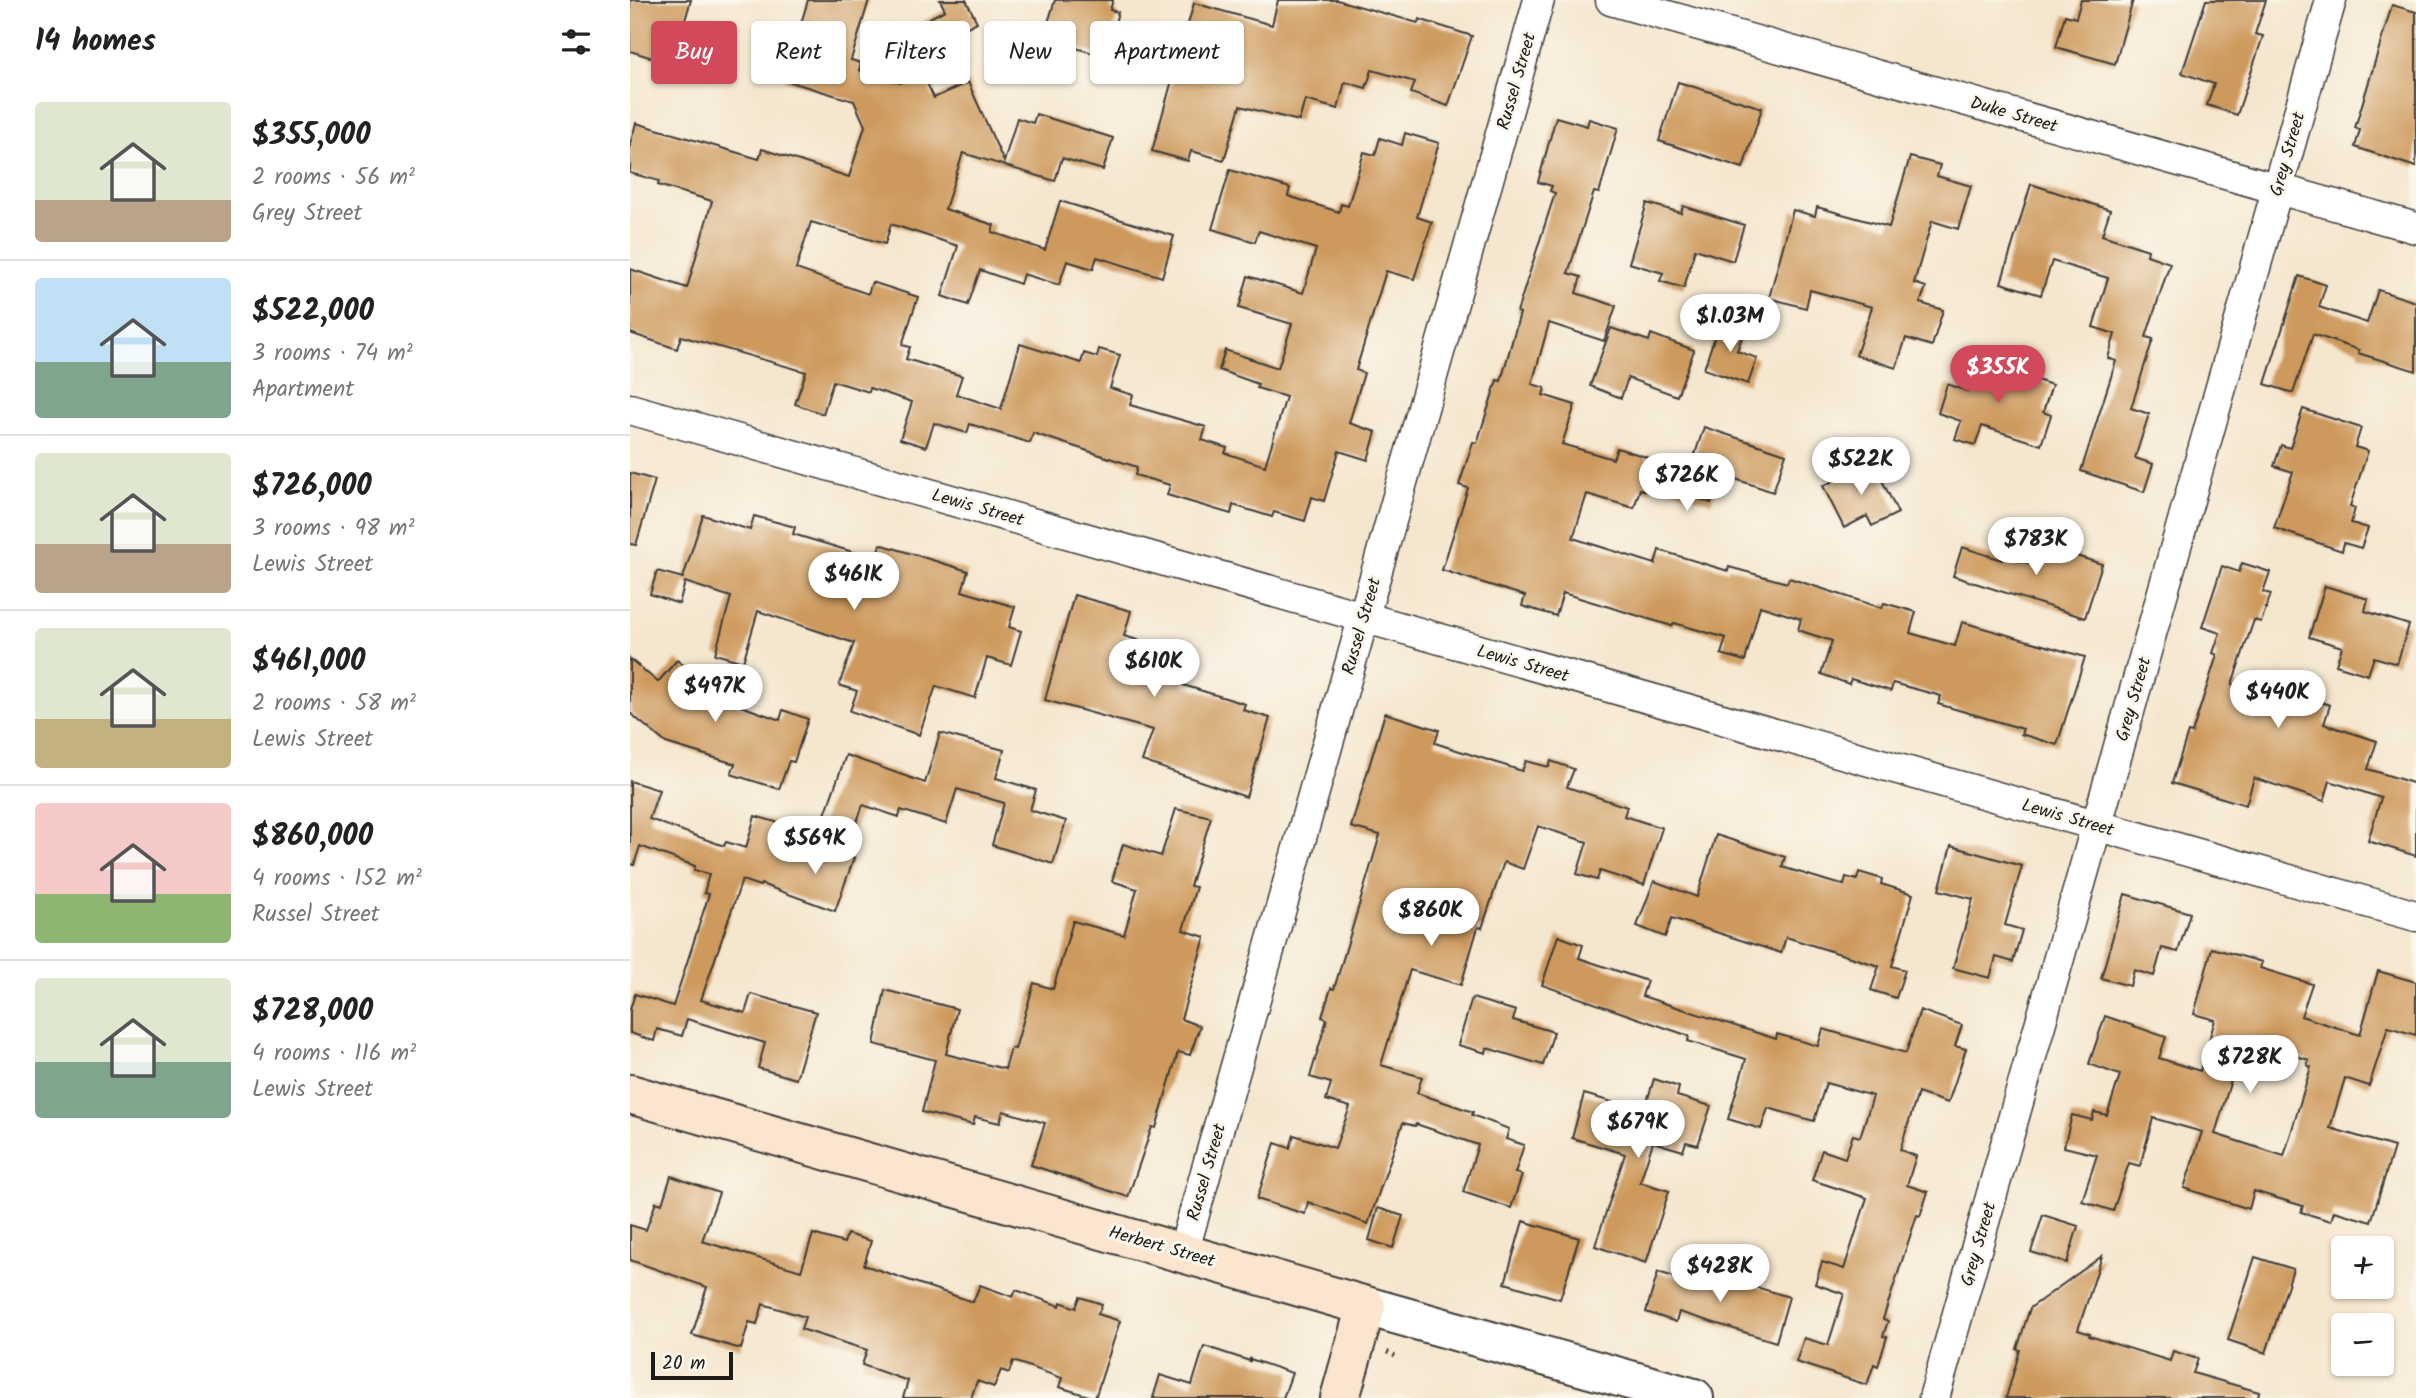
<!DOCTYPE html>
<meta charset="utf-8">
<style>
:root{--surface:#fff;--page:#f2f2f2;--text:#222;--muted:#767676;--line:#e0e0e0;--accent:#d1495b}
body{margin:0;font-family:Kalam,sans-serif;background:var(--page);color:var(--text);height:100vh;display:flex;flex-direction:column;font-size:26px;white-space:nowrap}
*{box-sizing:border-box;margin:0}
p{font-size:23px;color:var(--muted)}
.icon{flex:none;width:38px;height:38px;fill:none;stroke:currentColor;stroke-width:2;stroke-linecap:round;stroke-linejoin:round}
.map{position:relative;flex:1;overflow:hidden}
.details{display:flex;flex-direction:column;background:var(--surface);width:630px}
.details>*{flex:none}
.top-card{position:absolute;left:21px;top:21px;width:665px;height:63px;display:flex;gap:14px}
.controls{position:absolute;left:1701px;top:1236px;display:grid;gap:14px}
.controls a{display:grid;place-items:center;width:63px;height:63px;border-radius:7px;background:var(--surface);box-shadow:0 2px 5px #0004;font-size:35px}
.scale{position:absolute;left:21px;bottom:18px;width:82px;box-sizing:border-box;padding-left:7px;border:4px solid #1c1c1c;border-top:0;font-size:19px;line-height:24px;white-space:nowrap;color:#1c1c1c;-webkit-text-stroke:5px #fbf7ec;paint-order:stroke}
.price{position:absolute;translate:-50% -60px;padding:0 16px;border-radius:24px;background:#fff;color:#222;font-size:23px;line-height:46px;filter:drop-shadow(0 2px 4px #0008)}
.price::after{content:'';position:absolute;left:50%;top:42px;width:21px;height:16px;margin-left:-10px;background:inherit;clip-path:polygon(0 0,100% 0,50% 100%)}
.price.current{background:var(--accent);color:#fff}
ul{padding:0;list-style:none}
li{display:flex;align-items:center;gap:21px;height:175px;padding:0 35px}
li+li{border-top:2px solid var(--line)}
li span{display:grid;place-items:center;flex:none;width:196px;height:140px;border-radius:7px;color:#555}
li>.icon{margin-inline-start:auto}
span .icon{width:84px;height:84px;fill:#fffc;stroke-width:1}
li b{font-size:30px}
h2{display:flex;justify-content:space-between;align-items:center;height:84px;padding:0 35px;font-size:30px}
.tag{padding:0 24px;border-radius:7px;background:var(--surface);box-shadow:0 2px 5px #0004;font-size:24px;line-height:63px}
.tag.current{background:var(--accent);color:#fff}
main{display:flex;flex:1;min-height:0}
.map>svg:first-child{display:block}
.building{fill:#cd995b;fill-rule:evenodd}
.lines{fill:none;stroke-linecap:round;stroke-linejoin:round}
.minor-casing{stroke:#3d3a37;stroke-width:33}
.tertiary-casing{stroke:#3d3a37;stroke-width:42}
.secondary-casing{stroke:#3d3a37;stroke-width:42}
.path{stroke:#3d3a37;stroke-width:4.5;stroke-dasharray:2 5;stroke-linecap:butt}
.minor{stroke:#fff;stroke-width:30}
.tertiary{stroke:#fff;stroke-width:38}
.secondary{stroke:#fce5cf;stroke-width:38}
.labels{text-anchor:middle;stroke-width:6;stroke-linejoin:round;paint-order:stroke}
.street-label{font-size:18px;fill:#1c1c1c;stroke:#fbf7ec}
</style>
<main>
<section class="details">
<h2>14 homes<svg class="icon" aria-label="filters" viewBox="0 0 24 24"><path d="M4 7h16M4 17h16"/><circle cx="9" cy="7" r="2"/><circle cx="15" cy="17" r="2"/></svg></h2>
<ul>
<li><span style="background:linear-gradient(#dfe7d0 70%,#b9a48a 0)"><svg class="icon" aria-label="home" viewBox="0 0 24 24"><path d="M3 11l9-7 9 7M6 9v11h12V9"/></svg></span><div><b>$355,000</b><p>2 rooms · 56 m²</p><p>Grey Street</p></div></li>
<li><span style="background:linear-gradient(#bfe0f5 60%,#7fa58c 0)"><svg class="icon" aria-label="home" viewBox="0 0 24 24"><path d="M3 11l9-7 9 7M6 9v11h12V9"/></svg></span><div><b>$522,000</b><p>3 rooms · 74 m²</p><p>Apartment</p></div></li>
<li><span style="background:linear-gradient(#dfe7d0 65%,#b9a48a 0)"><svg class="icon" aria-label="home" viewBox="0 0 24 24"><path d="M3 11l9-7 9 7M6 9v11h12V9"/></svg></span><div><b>$726,000</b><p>3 rooms · 98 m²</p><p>Lewis Street</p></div></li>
<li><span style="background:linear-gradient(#dfe7d0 65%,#c2b280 0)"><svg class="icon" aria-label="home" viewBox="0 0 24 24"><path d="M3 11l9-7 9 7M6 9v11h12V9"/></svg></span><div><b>$461,000</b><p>2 rooms · 58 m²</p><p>Lewis Street</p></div></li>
<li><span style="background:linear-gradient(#f6c9c9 65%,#8fb573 0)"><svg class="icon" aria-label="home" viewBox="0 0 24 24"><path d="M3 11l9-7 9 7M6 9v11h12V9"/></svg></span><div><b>$860,000</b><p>4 rooms · 152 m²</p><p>Russel Street</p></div></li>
<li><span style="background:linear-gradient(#dfe7d0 60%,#7fa58c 0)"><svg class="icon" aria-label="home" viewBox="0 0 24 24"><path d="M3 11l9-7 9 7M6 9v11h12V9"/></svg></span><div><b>$728,000</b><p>4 rooms · 116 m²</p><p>Lewis Street</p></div></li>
</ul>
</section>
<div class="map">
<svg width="1786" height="1398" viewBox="0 0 1786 1398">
<rect width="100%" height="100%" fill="#fbf7ec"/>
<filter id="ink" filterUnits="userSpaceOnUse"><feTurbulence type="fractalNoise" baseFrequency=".0143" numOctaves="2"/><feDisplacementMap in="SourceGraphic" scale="14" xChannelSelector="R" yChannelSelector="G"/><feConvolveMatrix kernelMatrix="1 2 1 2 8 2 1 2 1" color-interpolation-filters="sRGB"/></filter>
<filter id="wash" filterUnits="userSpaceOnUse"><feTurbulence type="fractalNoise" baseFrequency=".00686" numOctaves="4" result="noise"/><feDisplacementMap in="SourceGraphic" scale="28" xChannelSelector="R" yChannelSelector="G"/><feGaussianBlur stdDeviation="1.57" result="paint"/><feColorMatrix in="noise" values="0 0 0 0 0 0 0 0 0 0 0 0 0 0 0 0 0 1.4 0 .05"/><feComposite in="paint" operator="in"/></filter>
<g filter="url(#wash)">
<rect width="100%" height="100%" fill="#f5e6ce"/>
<g id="blocks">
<path class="building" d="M0,0H61L42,64L0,51Z
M178,0H239L221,60L231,63L229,70L270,83L292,73L304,98L338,82L374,162L387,118L403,123L406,114L483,138L473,170L432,158L425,181L333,153L315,209L364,225L362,232L415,250L430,201L544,236L532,277L467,257L463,269L437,261L429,285L393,274L390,284L350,270L338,305L312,296L328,246L261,224L255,244L181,222L166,269L238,294L242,282L288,297L272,345L280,347L276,359L332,376L326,394L371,409L390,344L451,363L454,353L467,357L469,349L490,355L480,388L503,395L500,405L576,427L572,440L597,448L595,453L635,466L656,397L627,388L628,384L589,370L595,350L648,368L662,324L609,308L618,276L673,293L686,249L629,231L625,242L582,229L600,170L660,188L658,196L709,212L711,204L718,206L734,152L745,155L750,138L772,145L775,133L809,143L787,217L802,222L784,279L756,271L726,370L734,373L719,423L746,432L738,460L709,451L694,501L682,497L675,521L644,512L642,517L603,505L601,514L537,495L540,485L505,475L507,467L403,433L400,443L340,424L337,433L304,423L296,447L270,439L282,402L240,388L239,392L203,381L193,414L165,404L176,372L51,336L47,349L0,333V269L57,288L82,201L28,185L29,181L0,173V145L6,123L129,159L132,149L219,177L235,126L224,101L154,80Z
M310,0H336L347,22L303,45L292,22L315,10Z
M425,0H483L480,10L488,12L481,38L471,35L466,54L419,40L423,25L418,23Z
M648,0H707L788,23L789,19L842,36L818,106L781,93L785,82L742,70L736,88L715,82L708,109L675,100L669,121L610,106L594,160L561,151L558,161L522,151L564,3L642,25Z
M1451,0H1503L1485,64L1426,47L1435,15L1446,18Z
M1576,0H1636L1625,34L1633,36L1607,115L1577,105L1584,84L1552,73Z
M1762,5L1786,12V167L1725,147L1730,130L1725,128Z
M1048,82L1132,108L1113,168L1029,141Z
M926,117L957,126L959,119L988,128L969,193L964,192L938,273L951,277L946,293L986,306L974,341L919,323L902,384L915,388L913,395L945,405L932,444L983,459L987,448L1055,469L1057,461L1062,463L1074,427L1156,454L1143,492L1091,474L1081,503L1023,483L1020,492L1010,489L1004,508L957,494L943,538L1025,564L1029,550L1098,571L1099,567L1157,583L1159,578L1252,608L1254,603L1286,612L1280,633L1325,646L1332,622L1455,657L1427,745L1391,734L1393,729L1308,704L1311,696L1263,683L1261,691L1221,679L1219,684L1191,674L1202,641L1168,630L1171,619L1130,606L1115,661L1091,654L1096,638L1044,623L1042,626L933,593L926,616L892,606L895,596L812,570L838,488L829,485L843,442L847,443L867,380L871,381L890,313L887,312L925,193L920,191L922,186L908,182Z
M1280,157L1310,165L1307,176L1341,186L1328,229L1302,221L1284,283L1296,287L1290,303L1313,310L1302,346L1276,338L1266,368L1226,355L1242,307L1180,290L1176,308L1139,298L1163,210L1185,216L1187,207L1259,227Z
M1401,184L1480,210L1472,235L1518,250L1517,255L1540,263L1516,337L1523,339L1501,408L1519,414L1505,458L1523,464L1514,492L1451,471L1486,361L1478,358L1485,334L1463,327L1478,278L1422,261L1411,295L1371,283Z
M1017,203L1051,213L1053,206L1114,225L1103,261L1065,249L1054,288L1030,281L1033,273L999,263Z
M1669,276L1696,285L1689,307L1737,323L1748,290L1786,302V371L1728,353L1729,350L1683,334L1663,393L1635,384Z
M1090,320L1115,328L1107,351L1127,358L1118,384L1074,369Z
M981,328L1019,341L1021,334L1064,350L1047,396L998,378L991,398L960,386Z
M1346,360L1422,385L1413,412L1421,415L1411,445L1352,426L1345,445L1325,439L1331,421L1308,413L1317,384L1337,391Z
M1673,409L1731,428L1725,447L1738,451L1720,506L1725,508L1721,523L1738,528L1731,548L1714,543L1712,551L1644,528L1663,472L1644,466L1651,445L1660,448Z
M1243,462L1268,513L1242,526L1237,516L1214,528L1193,486Z
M0,473L25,480L6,545L0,544Z
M73,515L120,530L124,516L165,527L163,534L246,559L250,544L338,571L332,591L385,607L379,627L391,631L381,665L357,658L345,698L306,686L289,735L220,711L227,691L209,685L224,643L128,611L113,662L85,654L101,597L55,582L49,604L20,594L27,571L53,578Z
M1404,543L1472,564L1455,618L1323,576L1332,547L1372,560L1373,555L1398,563Z
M1612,563L1640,572L1633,592L1641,594L1631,622L1624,620L1602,684L1667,705L1670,695L1700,705L1694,724L1747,741L1738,769L1786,784V856L1738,841L1751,798L1700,781L1694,801L1624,778L1616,805L1542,783L1558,732L1562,733L1587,655L1583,653L1590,633L1572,627L1592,566L1609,572Z
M1695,586L1738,599L1735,611L1779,625L1767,664L1744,657L1738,675L1706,665L1712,647L1679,637Z
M444,595L501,611L494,636L562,656L553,685L615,704L613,710L640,718L616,797L512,761L523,730L415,700Z
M0,659L28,682L47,660L97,701L150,720L153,710L178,719L164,762L159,761L149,789L101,774L105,764L36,743L0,713Z
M755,713L809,730L805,743L892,771L896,761L919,767L921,761L944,769L937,787L997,807L994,816L1032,828L1014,885L970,871L967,880L947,874L957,842L908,826L893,869L874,862L852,928L848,927L831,985L780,970L751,1065L792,1077L787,1093L843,1112L842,1115L879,1129L876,1139L894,1145L885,1173L892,1175L881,1208L833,1192L848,1145L786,1124L785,1126L773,1123L738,1224L678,1202L675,1214L627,1199L645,1143L660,1148L664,1135L705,1148L720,1107L696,1100L701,1083L680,1077L697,1019L692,1017L701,988L704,989L750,835L721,827Z
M310,733L374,750L366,778L406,790L400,810L436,821L423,864L362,845L374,803L327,789L316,824L271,810L269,817L233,805L215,855L224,858L205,911L131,884L130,886L112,880L71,1000L115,1013L121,994L186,1012L166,1079L128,1068L135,1043L57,1019L52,1036L27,1029L24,1041L0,1033V1009L5,994L43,1006L79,894L74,893L79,874L64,870L65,866L10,846L4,865L0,864V781L29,790L19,819L94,846L96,842L116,848L125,816L180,832L183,823L191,826L216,755L295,783Z
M546,809L581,817L560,886L566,887L553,930L575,937L551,1019L570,1026L560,1055L548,1052L526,1128L522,1127L498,1197L401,1165L415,1123L373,1111L370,1123L345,1117L343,1125L292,1112L305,1060L244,1044L255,990L327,1009L316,1054L375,1069L381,1048L385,1049L404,983L423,989L443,921L494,935L507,889L482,881L493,844L531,856Z
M1086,835L1155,857L1152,867L1201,882L1214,885L1216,877L1227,880L1229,872L1252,879L1251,884L1283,894L1262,966L1275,970L1266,998L1241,990L1249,966L1156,937L1151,953L1042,918L1035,937L1007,926L1024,881L1067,897Z
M1321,846L1392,866L1375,925L1392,930L1383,962L1366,957L1360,978L1323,968L1343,899L1309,890Z
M1495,894L1560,913L1548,952L1532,948L1524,976L1504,970L1500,986L1471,978Z
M928,936L953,945L949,958L1017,981L1012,996L1146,1039L1147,1034L1188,1046L1193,1029L1276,1053L1290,1010L1332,1025L1325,1046L1336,1049L1318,1103L1288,1093L1270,1150L1286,1156L1277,1185L1298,1192L1290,1216L1287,1215L1253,1319L1258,1321L1253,1336L1257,1337L1248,1366L1244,1364L1237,1385L1166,1362L1174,1338L1198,1345L1214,1294L1185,1284L1192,1262L1214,1269L1237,1198L1182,1180L1192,1150L1215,1158L1223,1135L1230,1137L1243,1096L1196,1083L1184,1121L1138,1108L1131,1129L1098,1119L1116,1059L1058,1041L1059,1036L912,985Z
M1582,948L1632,962L1630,968L1682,984L1671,1016L1730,1035L1748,971L1786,982V1035L1758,1027L1739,1086L1715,1078L1700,1128L1764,1147L1741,1222L1704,1211L1701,1221L1671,1212L1673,1206L1624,1191L1619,1209L1554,1188L1572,1132L1523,1118L1510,1166L1499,1163L1483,1211L1452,1201L1467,1155L1434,1147L1442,1115L1462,1120L1464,1112L1477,1115L1490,1075L1459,1064L1475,1016L1536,1037L1529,1058L1570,1071L1585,1020L1564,1014ZM1613,1039L1679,1060L1677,1065L1681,1067L1654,1156L1585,1134Z
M842,998L886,1011L883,1020L924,1032L913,1065L857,1048L856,1053L828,1045Z
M1024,1079L1049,1087L1047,1096L1081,1106L1068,1145L1056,1142L1053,1151L1023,1142L1010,1182L1039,1191L1016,1263L965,1246L995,1154L942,1138L954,1094L1014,1111Z
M41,1176L89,1193L72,1241L171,1271L183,1234L214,1243L217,1234L241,1241L234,1265L343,1302L350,1285L383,1297L386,1290L430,1306L431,1302L446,1308L450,1297L472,1304L468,1314L490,1321L465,1398L429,1387L432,1378L383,1361L379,1373L371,1370L364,1387L347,1381L341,1398H273L278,1381L232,1365L237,1350L171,1329L175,1317L133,1304L127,1324L119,1322L111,1349L62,1335L77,1287L0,1260V1225L16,1230L26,1202L32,1204Z
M748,1208L773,1216L763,1248L739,1240Z
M1413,1215L1448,1226L1437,1263L1401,1252Z
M893,1221L949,1238L930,1299L875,1283Z
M1472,1256L1448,1330L1460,1334L1459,1336L1540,1361L1543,1351L1568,1359L1563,1373L1629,1392L1628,1398H1376L1390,1350L1387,1349L1400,1308Z
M1625,1257L1663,1269L1636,1353L1598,1340Z
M1074,1271L1159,1297L1146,1342L1049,1312L1046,1322L1016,1312L1028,1272L1070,1285Z
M574,1346L620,1361V1359L662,1373L653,1398H523L530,1375L562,1385Z"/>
</g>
</g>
<g filter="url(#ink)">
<use href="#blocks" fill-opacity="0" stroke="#3d3a37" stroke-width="2"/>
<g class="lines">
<g class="minor-casing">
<path id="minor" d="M981,0L1786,228
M0,409L1786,916
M553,1253L909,0
M1304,1398L1701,0"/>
</g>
<g class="tertiary-casing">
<path id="tertiary" d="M736,1306L1064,1398"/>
</g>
<g class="secondary-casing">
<path id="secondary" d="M0,1094L736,1306L710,1398"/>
</g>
<path class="path" d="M757,1352L767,1357"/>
<use href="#minor" class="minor"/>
<use href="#tertiary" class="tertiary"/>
<use href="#secondary" class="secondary"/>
</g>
</g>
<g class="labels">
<g class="street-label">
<text transform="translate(886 81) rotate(-74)" y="6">Russel Street</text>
<text transform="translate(1384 114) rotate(16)" y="6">Duke Street</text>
<text transform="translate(1657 154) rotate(-74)" y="6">Grey Street</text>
<text transform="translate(348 507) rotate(16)" y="6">Lewis Street</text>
<text transform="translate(731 626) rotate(-74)" y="6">Russel Street</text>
<text transform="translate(893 663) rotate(16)" y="6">Lewis Street</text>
<text transform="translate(1503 699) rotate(-74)" y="6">Grey Street</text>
<text transform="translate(1438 817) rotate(16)" y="6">Lewis Street</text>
<text transform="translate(576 1172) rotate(-74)" y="6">Russel Street</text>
<text transform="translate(1348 1244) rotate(-74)" y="6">Grey Street</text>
<text transform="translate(532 1246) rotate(16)" y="6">Herbert Street</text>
</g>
</g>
</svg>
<div class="controls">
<a>+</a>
<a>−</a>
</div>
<div class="scale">20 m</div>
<b class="price" style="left:1100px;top:354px">$1.03M</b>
<b class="price current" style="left:1368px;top:405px">$355K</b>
<b class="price" style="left:1231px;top:497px">$522K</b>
<b class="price" style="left:1057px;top:513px">$726K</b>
<b class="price" style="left:1406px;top:577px">$783K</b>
<b class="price" style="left:224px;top:612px">$461K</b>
<b class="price" style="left:524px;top:699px">$610K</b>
<b class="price" style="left:85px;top:724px">$497K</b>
<b class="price" style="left:1648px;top:730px">$440K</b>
<b class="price" style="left:185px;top:876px">$569K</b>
<b class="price" style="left:801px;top:948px">$860K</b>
<b class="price" style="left:1620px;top:1095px">$728K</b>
<b class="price" style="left:1008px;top:1160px">$679K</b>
<b class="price" style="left:1090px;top:1304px">$428K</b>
<div class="top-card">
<a class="tag current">Buy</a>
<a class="tag">Rent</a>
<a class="tag">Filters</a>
<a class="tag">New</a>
<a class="tag">Apartment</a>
</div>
</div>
</main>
